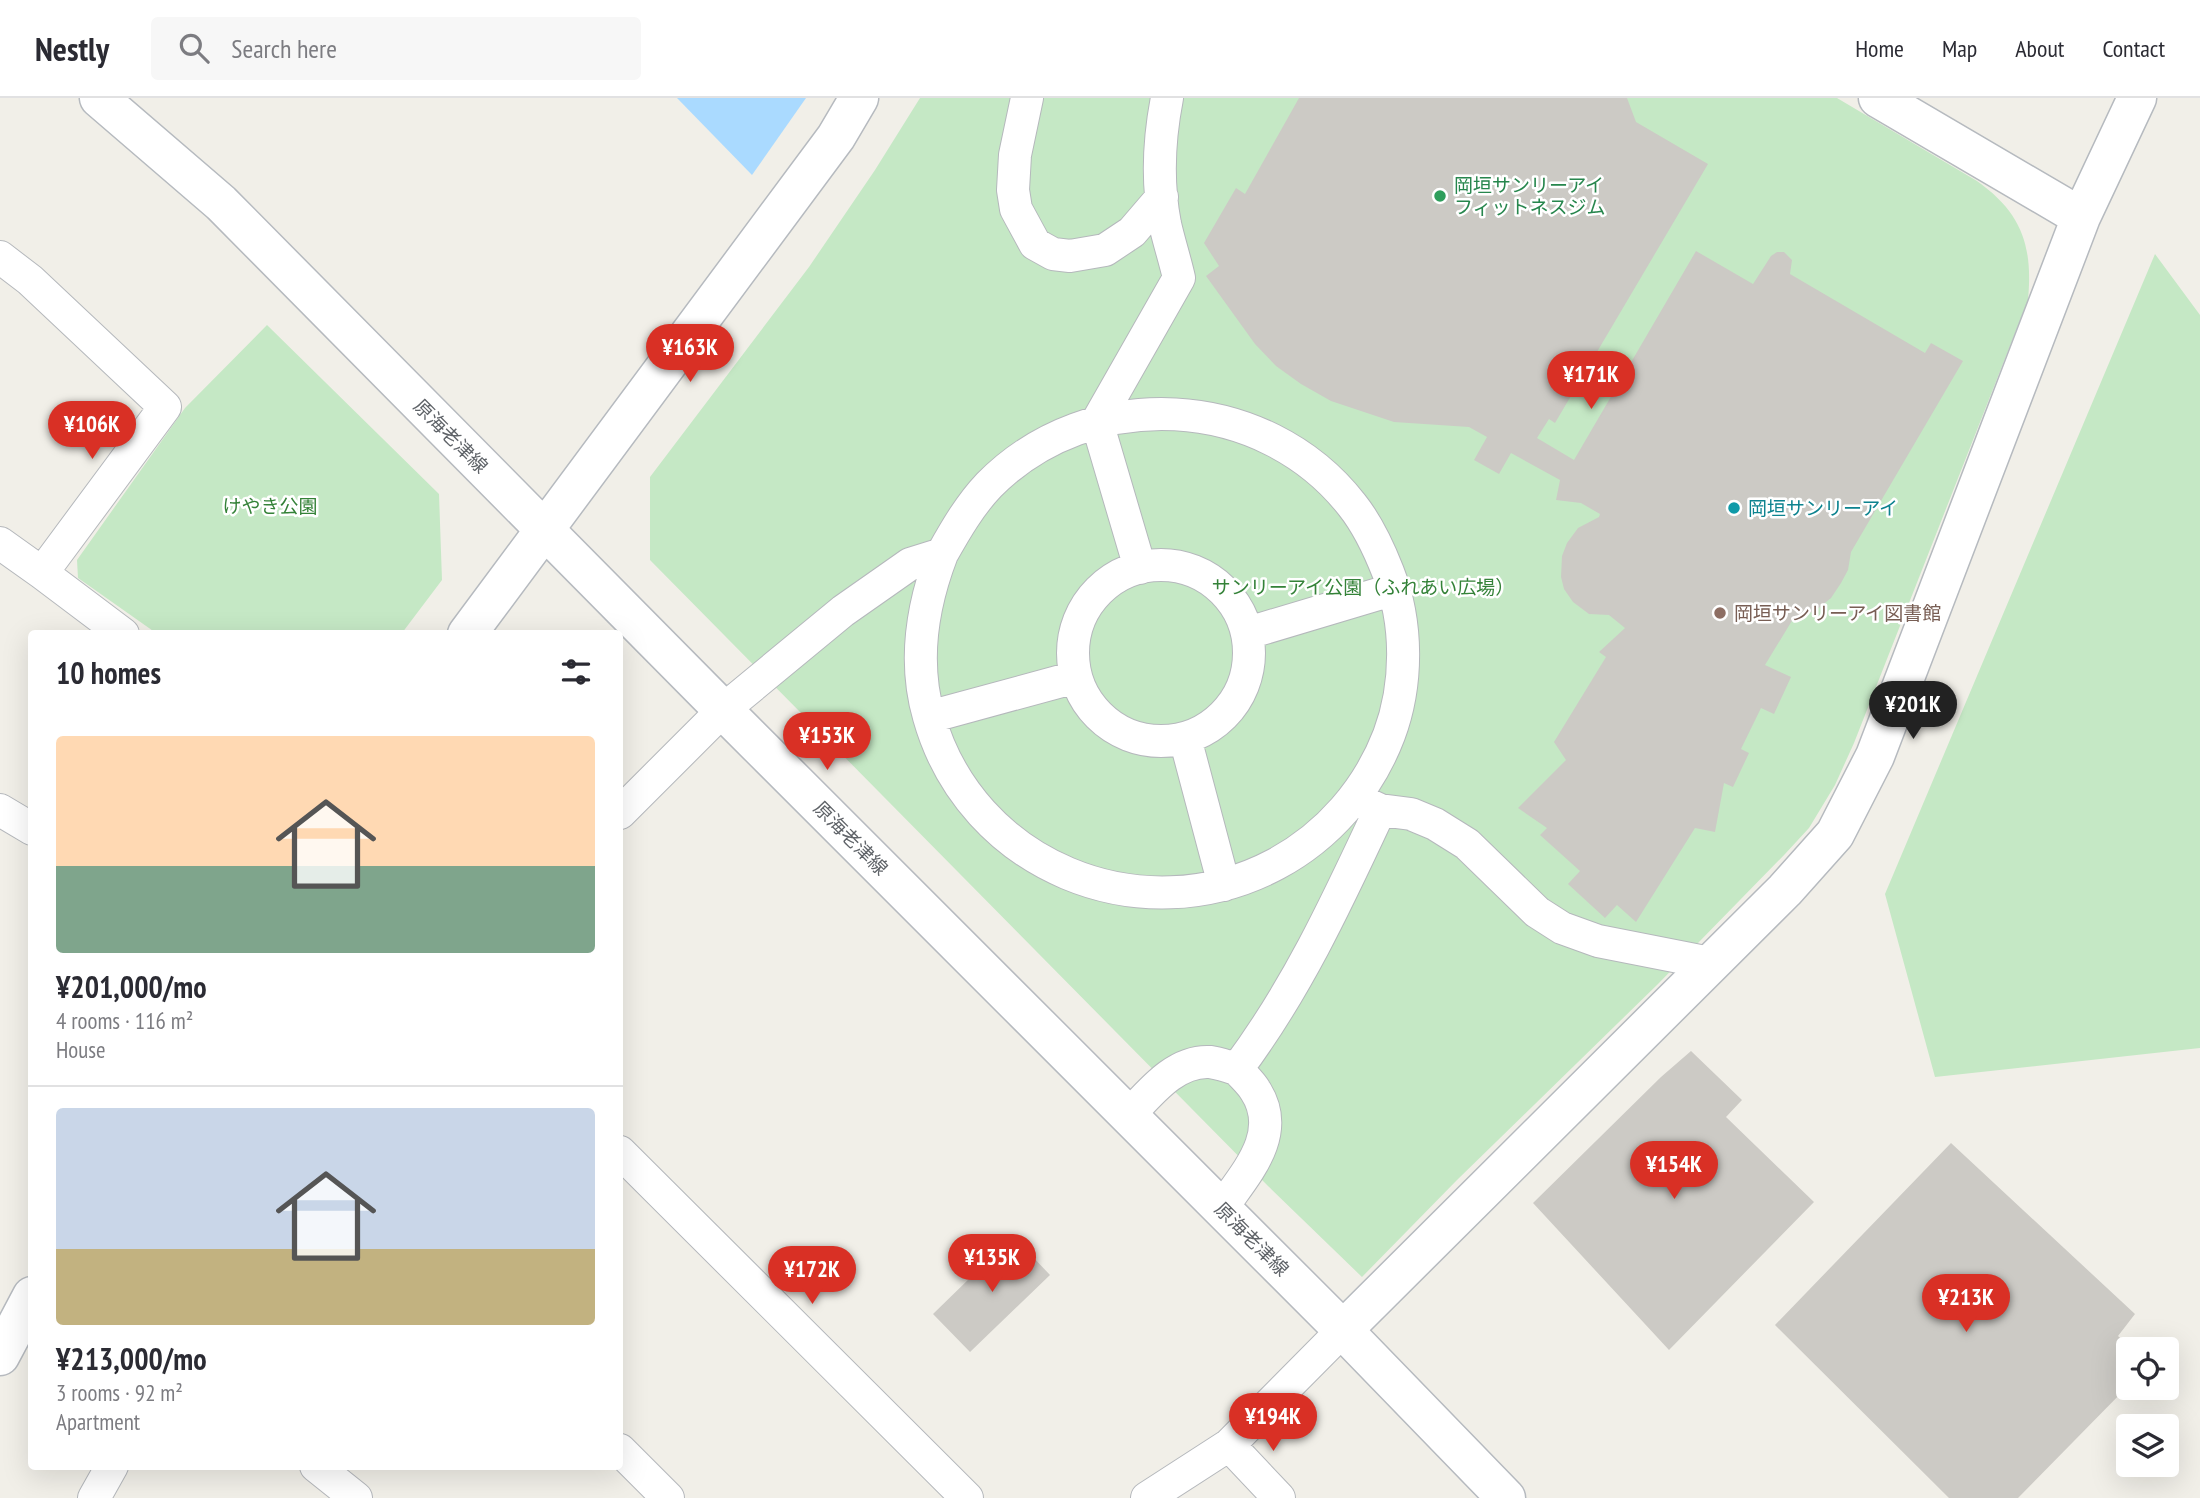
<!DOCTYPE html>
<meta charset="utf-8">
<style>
:root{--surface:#fff;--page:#f7f7f7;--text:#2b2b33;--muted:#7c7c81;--line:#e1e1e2;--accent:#d93025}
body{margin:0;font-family:"PT Sans Narrow","Noto Sans JP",sans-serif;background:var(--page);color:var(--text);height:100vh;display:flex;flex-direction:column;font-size:26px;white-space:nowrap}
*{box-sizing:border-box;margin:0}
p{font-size:23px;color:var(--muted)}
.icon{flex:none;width:38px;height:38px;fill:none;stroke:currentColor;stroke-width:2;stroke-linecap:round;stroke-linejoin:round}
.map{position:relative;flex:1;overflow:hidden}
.details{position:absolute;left:28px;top:532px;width:595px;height:840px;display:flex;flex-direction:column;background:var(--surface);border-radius:7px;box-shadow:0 7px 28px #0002}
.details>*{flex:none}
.fabs{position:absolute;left:2116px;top:1239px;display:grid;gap:14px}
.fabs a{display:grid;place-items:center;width:63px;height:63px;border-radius:7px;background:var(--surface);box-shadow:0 7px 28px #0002;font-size:35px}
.price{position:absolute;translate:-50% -60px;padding:0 16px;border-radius:24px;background:var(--accent);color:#fff;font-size:23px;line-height:46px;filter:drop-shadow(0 2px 4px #0008)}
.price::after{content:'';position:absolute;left:50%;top:42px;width:21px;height:16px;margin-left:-10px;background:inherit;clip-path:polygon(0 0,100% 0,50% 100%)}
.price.on{background:#222;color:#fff}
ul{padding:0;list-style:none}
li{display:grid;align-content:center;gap:14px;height:371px;padding:0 28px}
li+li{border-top:2px solid var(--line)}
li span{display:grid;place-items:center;height:217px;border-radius:7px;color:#555}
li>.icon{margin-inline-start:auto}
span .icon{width:126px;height:126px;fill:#fffc;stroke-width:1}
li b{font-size:30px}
h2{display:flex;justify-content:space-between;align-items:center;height:84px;padding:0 28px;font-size:30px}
header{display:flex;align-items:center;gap:42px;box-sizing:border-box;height:98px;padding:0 35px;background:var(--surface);border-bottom:2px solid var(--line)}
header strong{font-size:33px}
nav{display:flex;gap:38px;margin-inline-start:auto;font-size:24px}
.search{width:490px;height:63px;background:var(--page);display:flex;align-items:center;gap:18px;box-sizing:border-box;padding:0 24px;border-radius:7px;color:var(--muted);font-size:26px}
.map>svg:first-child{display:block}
.green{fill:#c5e8c5}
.water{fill:#aadaff}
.building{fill:#cccac5}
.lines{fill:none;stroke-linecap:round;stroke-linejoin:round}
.street-casing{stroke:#b5b8bc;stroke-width:34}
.secondary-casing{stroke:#b6babf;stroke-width:41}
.street{stroke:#fff;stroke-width:32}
.secondary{stroke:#fff;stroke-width:38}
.leisure-dot{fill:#2e9e5b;stroke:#fff;stroke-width:2.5}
.culture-dot{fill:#0f9aa8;stroke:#fff;stroke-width:2.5}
.education-dot{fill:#8d6e63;stroke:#fff;stroke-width:2.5}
.labels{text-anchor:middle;stroke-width:5;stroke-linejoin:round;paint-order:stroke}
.leisure-label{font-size:19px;fill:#27864d;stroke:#fff;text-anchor:start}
.street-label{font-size:19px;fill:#5f6368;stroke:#fff}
.park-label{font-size:19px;fill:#348238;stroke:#fff}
.culture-label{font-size:19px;fill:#0d838f;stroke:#fff;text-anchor:start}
.education-label{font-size:19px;fill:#785e54;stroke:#fff;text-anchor:start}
</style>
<header>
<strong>Nestly</strong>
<div class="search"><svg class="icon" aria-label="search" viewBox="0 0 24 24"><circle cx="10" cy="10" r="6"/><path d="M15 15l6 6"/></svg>Search here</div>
<nav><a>Home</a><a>Map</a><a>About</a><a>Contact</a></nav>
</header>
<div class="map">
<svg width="2200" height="1400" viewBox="0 0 2200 1400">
<rect width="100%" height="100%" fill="#f1efe8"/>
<path class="green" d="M920,0H1837L1977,83C2022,115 2033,148 2028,202L1854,645L1835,687L1809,730L1785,756L1658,886L1457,1082L1362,1179L1268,1088L650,462V379L809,169L875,72Z
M2155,156L2200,217V950L1935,979L1885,796Z
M267,227L439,396L442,482L402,535H156L78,480L77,462L185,310Z"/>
<path class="water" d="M677,0H806L752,77Z"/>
<path class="building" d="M1299,0H1627L1636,24L1708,66L1555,325L1549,321L1537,340L1574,362L1696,153L1753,186L1771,158L1777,154H1784L1792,162L1790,176L1925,255L1931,245L1963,263L1851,454L1848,472L1841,485L1831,500L1815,513L1793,521L1765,567L1791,579L1774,616L1761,610L1741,651L1749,655L1733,689L1724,685L1715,734L1695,730L1636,824L1617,807L1605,820L1568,786L1580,773L1540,737L1547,730L1518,710L1566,662L1554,644L1606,559L1599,554L1625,530L1609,517L1589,516L1573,504L1564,491L1561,479L1562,458L1567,445L1578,430L1599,419L1600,416L1581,405L1556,402L1560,382L1511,355L1499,376L1474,362L1487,339L1469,329L1394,324L1331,303L1301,286L1276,268L1255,246L1206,178L1219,168L1204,145L1236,90L1245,96Z
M1691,953L1742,1002L1726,1019L1814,1104L1669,1252L1533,1105L1661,979Z
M1951,1045L2135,1216L2118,1238L2132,1251H2128V1288L2018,1400H1949L1775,1227Z
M1013,1138L1050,1177L970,1254L933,1216Z"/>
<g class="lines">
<g class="street-casing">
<path id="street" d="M1027,0L1015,57L1013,92L1016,111L1035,146L1053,156L1070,158L1105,152L1132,134L1162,99
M0,159L30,182L165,309L42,475L123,536
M0,445L42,475
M1073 555a88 88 0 1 1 176 0a88 88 0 1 1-176 0Z
M1140,470L1097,324L1179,180C1175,162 1169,144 1165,126C1157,85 1159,41 1167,0
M1248,535L1395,491
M929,619L1076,579
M1185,640L1224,787
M1363,704L1380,712L1411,716L1435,726L1467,746L1537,814L1562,830L1598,843L1710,865
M0,712L32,731
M620,715L723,612L843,513L910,466L942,456C956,431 970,407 989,387C1090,285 1264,294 1352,407C1368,427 1379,451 1388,474C1408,525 1408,586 1389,637C1368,692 1328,738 1276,766C1141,838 971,768 929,619C913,564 922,508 942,456
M1128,1018C1150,995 1175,962 1210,964C1219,965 1229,969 1237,971C1297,891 1338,802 1380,712
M620,1054L967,1400
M1221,1111C1245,1076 1284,1036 1255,992C1251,985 1243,978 1237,971
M1229,1347L1279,1400
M620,1352L668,1400
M316,1368L356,1400
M94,1400L112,1368
M1147,1400L1229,1347L1343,1232"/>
</g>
<g class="secondary-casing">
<path id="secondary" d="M99,0L221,105L723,612L1343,1232L1506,1400
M2081,119L2137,0
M467,536L836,39L859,0
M1343,1232L1785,792L1835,736L1875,658L2081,119L1878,0
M0,1258L32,1198"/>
</g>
<use href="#street" class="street"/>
<use href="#secondary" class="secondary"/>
</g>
<circle class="leisure-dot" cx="1440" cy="98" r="7"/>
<circle class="culture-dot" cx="1734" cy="410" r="7"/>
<circle class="education-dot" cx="1720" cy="515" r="7"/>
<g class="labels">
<g class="leisure-label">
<text x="1454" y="94">岡垣サンリーアイ<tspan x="1454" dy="22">フィットネスジム</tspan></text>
</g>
<g class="street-label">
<text transform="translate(451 338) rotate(45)" y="7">原海老津線</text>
<text transform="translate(851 740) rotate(45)" y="7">原海老津線</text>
<text transform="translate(1252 1141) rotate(45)" y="7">原海老津線</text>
</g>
<g class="park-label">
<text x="270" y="415">けやき公園</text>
<text x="1363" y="496">サンリーアイ公園（ふれあい広場）</text>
</g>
<g class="culture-label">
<text x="1748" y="417">岡垣サンリーアイ</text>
</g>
<g class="education-label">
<text x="1734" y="522">岡垣サンリーアイ図書館</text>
</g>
</g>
</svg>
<div class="fabs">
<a><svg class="icon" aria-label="locate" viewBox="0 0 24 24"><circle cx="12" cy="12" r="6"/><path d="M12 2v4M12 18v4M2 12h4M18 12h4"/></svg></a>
<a><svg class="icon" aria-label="layers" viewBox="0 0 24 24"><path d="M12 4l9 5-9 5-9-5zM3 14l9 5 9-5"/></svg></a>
</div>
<b class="price" style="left:690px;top:286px">¥163K</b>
<b class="price" style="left:1591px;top:313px">¥171K</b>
<b class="price" style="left:92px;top:363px">¥106K</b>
<b class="price on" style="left:1913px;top:643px">¥201K</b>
<b class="price" style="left:827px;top:674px">¥153K</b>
<b class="price" style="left:1674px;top:1103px">¥154K</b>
<b class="price" style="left:992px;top:1196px">¥135K</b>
<b class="price" style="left:812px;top:1208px">¥172K</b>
<b class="price" style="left:1966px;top:1236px">¥213K</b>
<b class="price" style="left:1273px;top:1355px">¥194K</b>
<section class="details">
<h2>10 homes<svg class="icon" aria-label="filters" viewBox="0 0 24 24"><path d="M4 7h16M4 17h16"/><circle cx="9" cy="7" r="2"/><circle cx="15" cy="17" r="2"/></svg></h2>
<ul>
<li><span style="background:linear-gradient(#ffd9b3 60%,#7fa58c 0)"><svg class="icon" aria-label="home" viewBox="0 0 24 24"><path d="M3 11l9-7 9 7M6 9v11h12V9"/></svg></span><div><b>¥201,000/mo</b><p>4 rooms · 116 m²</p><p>House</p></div></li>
<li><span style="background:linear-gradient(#c9d6e8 65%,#c2b280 0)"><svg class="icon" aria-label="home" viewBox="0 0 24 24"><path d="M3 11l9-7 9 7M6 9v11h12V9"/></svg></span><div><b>¥213,000/mo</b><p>3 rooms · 92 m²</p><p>Apartment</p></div></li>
</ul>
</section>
</div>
